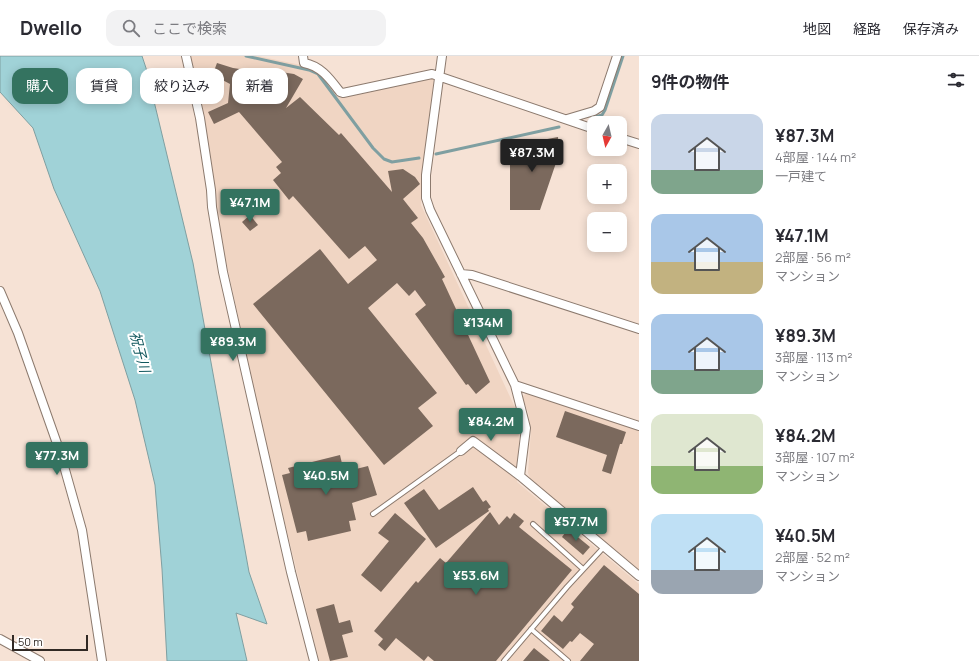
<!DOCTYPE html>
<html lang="ja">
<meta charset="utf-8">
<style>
:root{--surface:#fff;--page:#f2f2f3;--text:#2b2b33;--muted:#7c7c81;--line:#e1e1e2;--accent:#347360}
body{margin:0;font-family:Manrope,"Noto Sans JP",sans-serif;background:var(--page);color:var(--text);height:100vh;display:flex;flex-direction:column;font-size:15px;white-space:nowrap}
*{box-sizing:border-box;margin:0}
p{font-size:13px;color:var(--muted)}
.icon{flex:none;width:22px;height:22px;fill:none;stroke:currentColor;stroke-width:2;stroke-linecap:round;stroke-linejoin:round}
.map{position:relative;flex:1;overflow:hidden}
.side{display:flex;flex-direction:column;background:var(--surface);width:340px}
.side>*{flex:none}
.banner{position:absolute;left:12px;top:12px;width:380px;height:36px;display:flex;gap:8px}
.needle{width:26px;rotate:188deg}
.tools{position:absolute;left:587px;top:60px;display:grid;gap:8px}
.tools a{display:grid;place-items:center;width:40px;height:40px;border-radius:8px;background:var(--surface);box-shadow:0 2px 10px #0003;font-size:20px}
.scale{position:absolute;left:12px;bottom:10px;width:76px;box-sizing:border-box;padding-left:4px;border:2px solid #312924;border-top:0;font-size:11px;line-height:14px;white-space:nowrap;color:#312924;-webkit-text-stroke:3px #fff;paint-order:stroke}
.price{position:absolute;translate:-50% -34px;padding:0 9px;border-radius:4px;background:var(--accent);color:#fff;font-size:13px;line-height:26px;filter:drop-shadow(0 1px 2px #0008)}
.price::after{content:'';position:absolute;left:50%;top:24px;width:12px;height:9px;margin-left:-6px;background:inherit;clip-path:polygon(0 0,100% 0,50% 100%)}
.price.selected{background:#222;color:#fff}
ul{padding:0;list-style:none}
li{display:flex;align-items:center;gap:12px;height:100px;padding:0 12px}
li span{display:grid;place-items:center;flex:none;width:112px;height:80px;border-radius:12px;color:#555}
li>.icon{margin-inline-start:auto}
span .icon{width:48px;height:48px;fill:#fffc;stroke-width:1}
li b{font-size:17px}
h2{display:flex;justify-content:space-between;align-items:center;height:48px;padding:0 12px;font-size:17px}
.chip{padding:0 14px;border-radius:12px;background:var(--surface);box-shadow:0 2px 10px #0003;font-size:14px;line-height:36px}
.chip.selected{background:var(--accent);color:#fff}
header{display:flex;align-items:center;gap:24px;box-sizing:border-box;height:56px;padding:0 20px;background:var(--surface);border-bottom:1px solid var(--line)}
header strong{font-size:19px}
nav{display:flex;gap:22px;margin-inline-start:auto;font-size:14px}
.search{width:280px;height:36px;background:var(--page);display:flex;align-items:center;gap:10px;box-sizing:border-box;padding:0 14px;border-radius:12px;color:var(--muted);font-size:15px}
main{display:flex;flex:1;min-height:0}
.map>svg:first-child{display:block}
.built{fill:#f0d5c3}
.water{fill:#a0d2d7;stroke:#7f9fa1}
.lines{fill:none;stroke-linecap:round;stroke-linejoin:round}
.stream{stroke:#7f9fa1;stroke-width:3}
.building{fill:#7b695d}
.service-casing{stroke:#8c7a6e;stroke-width:6}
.minor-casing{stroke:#8c7a6e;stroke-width:10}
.service{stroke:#fff;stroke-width:4}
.minor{stroke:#fff;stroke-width:8}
.labels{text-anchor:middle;stroke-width:4;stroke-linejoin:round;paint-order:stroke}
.water-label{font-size:14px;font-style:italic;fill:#12585e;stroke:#fff}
</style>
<header>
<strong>Dwello</strong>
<div class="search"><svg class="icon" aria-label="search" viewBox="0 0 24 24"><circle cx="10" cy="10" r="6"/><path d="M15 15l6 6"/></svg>ここで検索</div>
<nav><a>地図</a><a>経路</a><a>保存済み</a></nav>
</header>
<main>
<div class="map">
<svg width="639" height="605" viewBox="0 0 639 605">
<rect width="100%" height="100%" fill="#f6e2d5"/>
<path class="built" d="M190,0H258L310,11L322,17L341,42L434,20L422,133L421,149L518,358L520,369L517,426L639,528V605H319L269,403L223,191Z
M527,337L639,374V514L531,424L528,417L531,374L528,356L522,341Z"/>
<path class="water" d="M0,0H142L146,12L193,207L249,516L267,568L236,557L247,605H167L162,513L155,429L135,344L100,235L54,133L33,72L0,36Z"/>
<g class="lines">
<path class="stream" d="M246,0L309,14L318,18L373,92L384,103L392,106L419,102
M592,62L602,59L605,54L623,0
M436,98L559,71"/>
</g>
<path class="building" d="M217,7L233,12L246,14L245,20L273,22L274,15L294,18L303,23L286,52L300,41L339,79L341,77L392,136L388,115L403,113L415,121L420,128L403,143L418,162L411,167L423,182L445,221L442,223L490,326L476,338L468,328L466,329L415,258L426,249L415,234L409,240L397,227L368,252L437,337L418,352L433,370L384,409L253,248L320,193L348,228L377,204L365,190L349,203L293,140L289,144L273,124L281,117L276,111L282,106L239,56L214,68L208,56L228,47L230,28L215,20L217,16L214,15Z
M558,81L559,98L540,154H510V90Z
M250,159L258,169L250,175L242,166Z
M565,355L626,376L622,388H620L611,418L602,415L607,399L556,381Z
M340,399L344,416L368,410L377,439L352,447L356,464L349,465L351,475L308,485L306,475L297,477L282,419L290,417L288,412Z
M473,431L483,446L486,444L491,451L488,453L489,455L436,492L404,447L424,433L439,454Z
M490,456L499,469L507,460L510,463L514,457L524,465L519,471L572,514L496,605H434L428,600L424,605L396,582L385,595L378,589L383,583L374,575L416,525L418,527L440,502L446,507Z
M395,457L426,483L381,536L361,519L389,485L378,477Z
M568,473L590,491L583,499L562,481Z
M604,509L639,538V605H580L594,588L580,577L572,586L570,585L563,593L541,575L554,559L562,566L574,551L571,548Z
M334,548L339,567L350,564L353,576L342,579L348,601L330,605L316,553Z
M534,592L550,605H523Z"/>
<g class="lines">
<g class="service-casing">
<path id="service" d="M373,458L461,395
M533,468L583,513
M531,573L568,605
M504,605L567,531L604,491"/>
</g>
<g class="minor-casing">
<path id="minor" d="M186,0L200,62L211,134L212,151L223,216L291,516L314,605
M303,0L304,7C321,10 330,23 340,36L343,37L432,18L594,73
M442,0L426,119V142L430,154L515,329L526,372L520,420L639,520
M567,63L594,55L600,51L617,0
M620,82L639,88
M461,218L472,219L639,273
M0,235L18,277L60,396L82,474L102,605
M515,329L639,370
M461,395L473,385L520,420
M0,583L40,605"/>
</g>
<use href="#service" class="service"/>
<use href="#minor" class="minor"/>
</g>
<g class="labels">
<g class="water-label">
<text transform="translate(140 296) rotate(75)" y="5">祝子川</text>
</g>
</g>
</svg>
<div class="tools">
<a><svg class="needle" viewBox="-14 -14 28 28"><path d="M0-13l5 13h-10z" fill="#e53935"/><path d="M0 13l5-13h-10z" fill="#7c7c81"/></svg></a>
<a>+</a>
<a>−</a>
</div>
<div class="scale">50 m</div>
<b class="price selected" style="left:532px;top:117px">¥87.3M</b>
<b class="price" style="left:250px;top:167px">¥47.1M</b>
<b class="price" style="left:483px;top:287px">¥134M</b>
<b class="price" style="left:233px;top:306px">¥89.3M</b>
<b class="price" style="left:491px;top:386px">¥84.2M</b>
<b class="price" style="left:57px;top:420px">¥77.3M</b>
<b class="price" style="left:326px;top:440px">¥40.5M</b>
<b class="price" style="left:576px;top:486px">¥57.7M</b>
<b class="price" style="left:476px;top:540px">¥53.6M</b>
<div class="banner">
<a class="chip selected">購入</a>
<a class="chip">賃貸</a>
<a class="chip">絞り込み</a>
<a class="chip">新着</a>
</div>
</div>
<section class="side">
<h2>9件の物件<svg class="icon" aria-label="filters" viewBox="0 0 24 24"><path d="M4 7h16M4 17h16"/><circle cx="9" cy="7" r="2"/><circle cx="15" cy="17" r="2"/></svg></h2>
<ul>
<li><span style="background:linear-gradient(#c9d6e8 70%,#7fa58c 0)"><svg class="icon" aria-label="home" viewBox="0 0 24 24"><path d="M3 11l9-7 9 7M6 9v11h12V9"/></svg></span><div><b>¥87.3M</b><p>4部屋 · 144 m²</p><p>一戸建て</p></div></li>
<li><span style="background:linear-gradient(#a9c7e8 60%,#c2b280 0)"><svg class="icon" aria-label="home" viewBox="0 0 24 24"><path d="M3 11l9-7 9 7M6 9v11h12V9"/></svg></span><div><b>¥47.1M</b><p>2部屋 · 56 m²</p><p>マンション</p></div></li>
<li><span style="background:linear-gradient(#a9c7e8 70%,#7fa58c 0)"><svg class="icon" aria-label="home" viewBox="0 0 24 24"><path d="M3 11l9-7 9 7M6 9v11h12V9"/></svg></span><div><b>¥89.3M</b><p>3部屋 · 113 m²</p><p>マンション</p></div></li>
<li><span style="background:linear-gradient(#dfe7d0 65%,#8fb573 0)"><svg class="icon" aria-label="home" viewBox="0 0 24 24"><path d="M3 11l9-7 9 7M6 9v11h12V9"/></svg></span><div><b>¥84.2M</b><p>3部屋 · 107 m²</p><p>マンション</p></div></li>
<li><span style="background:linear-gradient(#bfe0f5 70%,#9aa5b1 0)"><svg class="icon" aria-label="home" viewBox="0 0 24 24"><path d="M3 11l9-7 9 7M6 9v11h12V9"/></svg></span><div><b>¥40.5M</b><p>2部屋 · 52 m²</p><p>マンション</p></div></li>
</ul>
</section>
</main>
